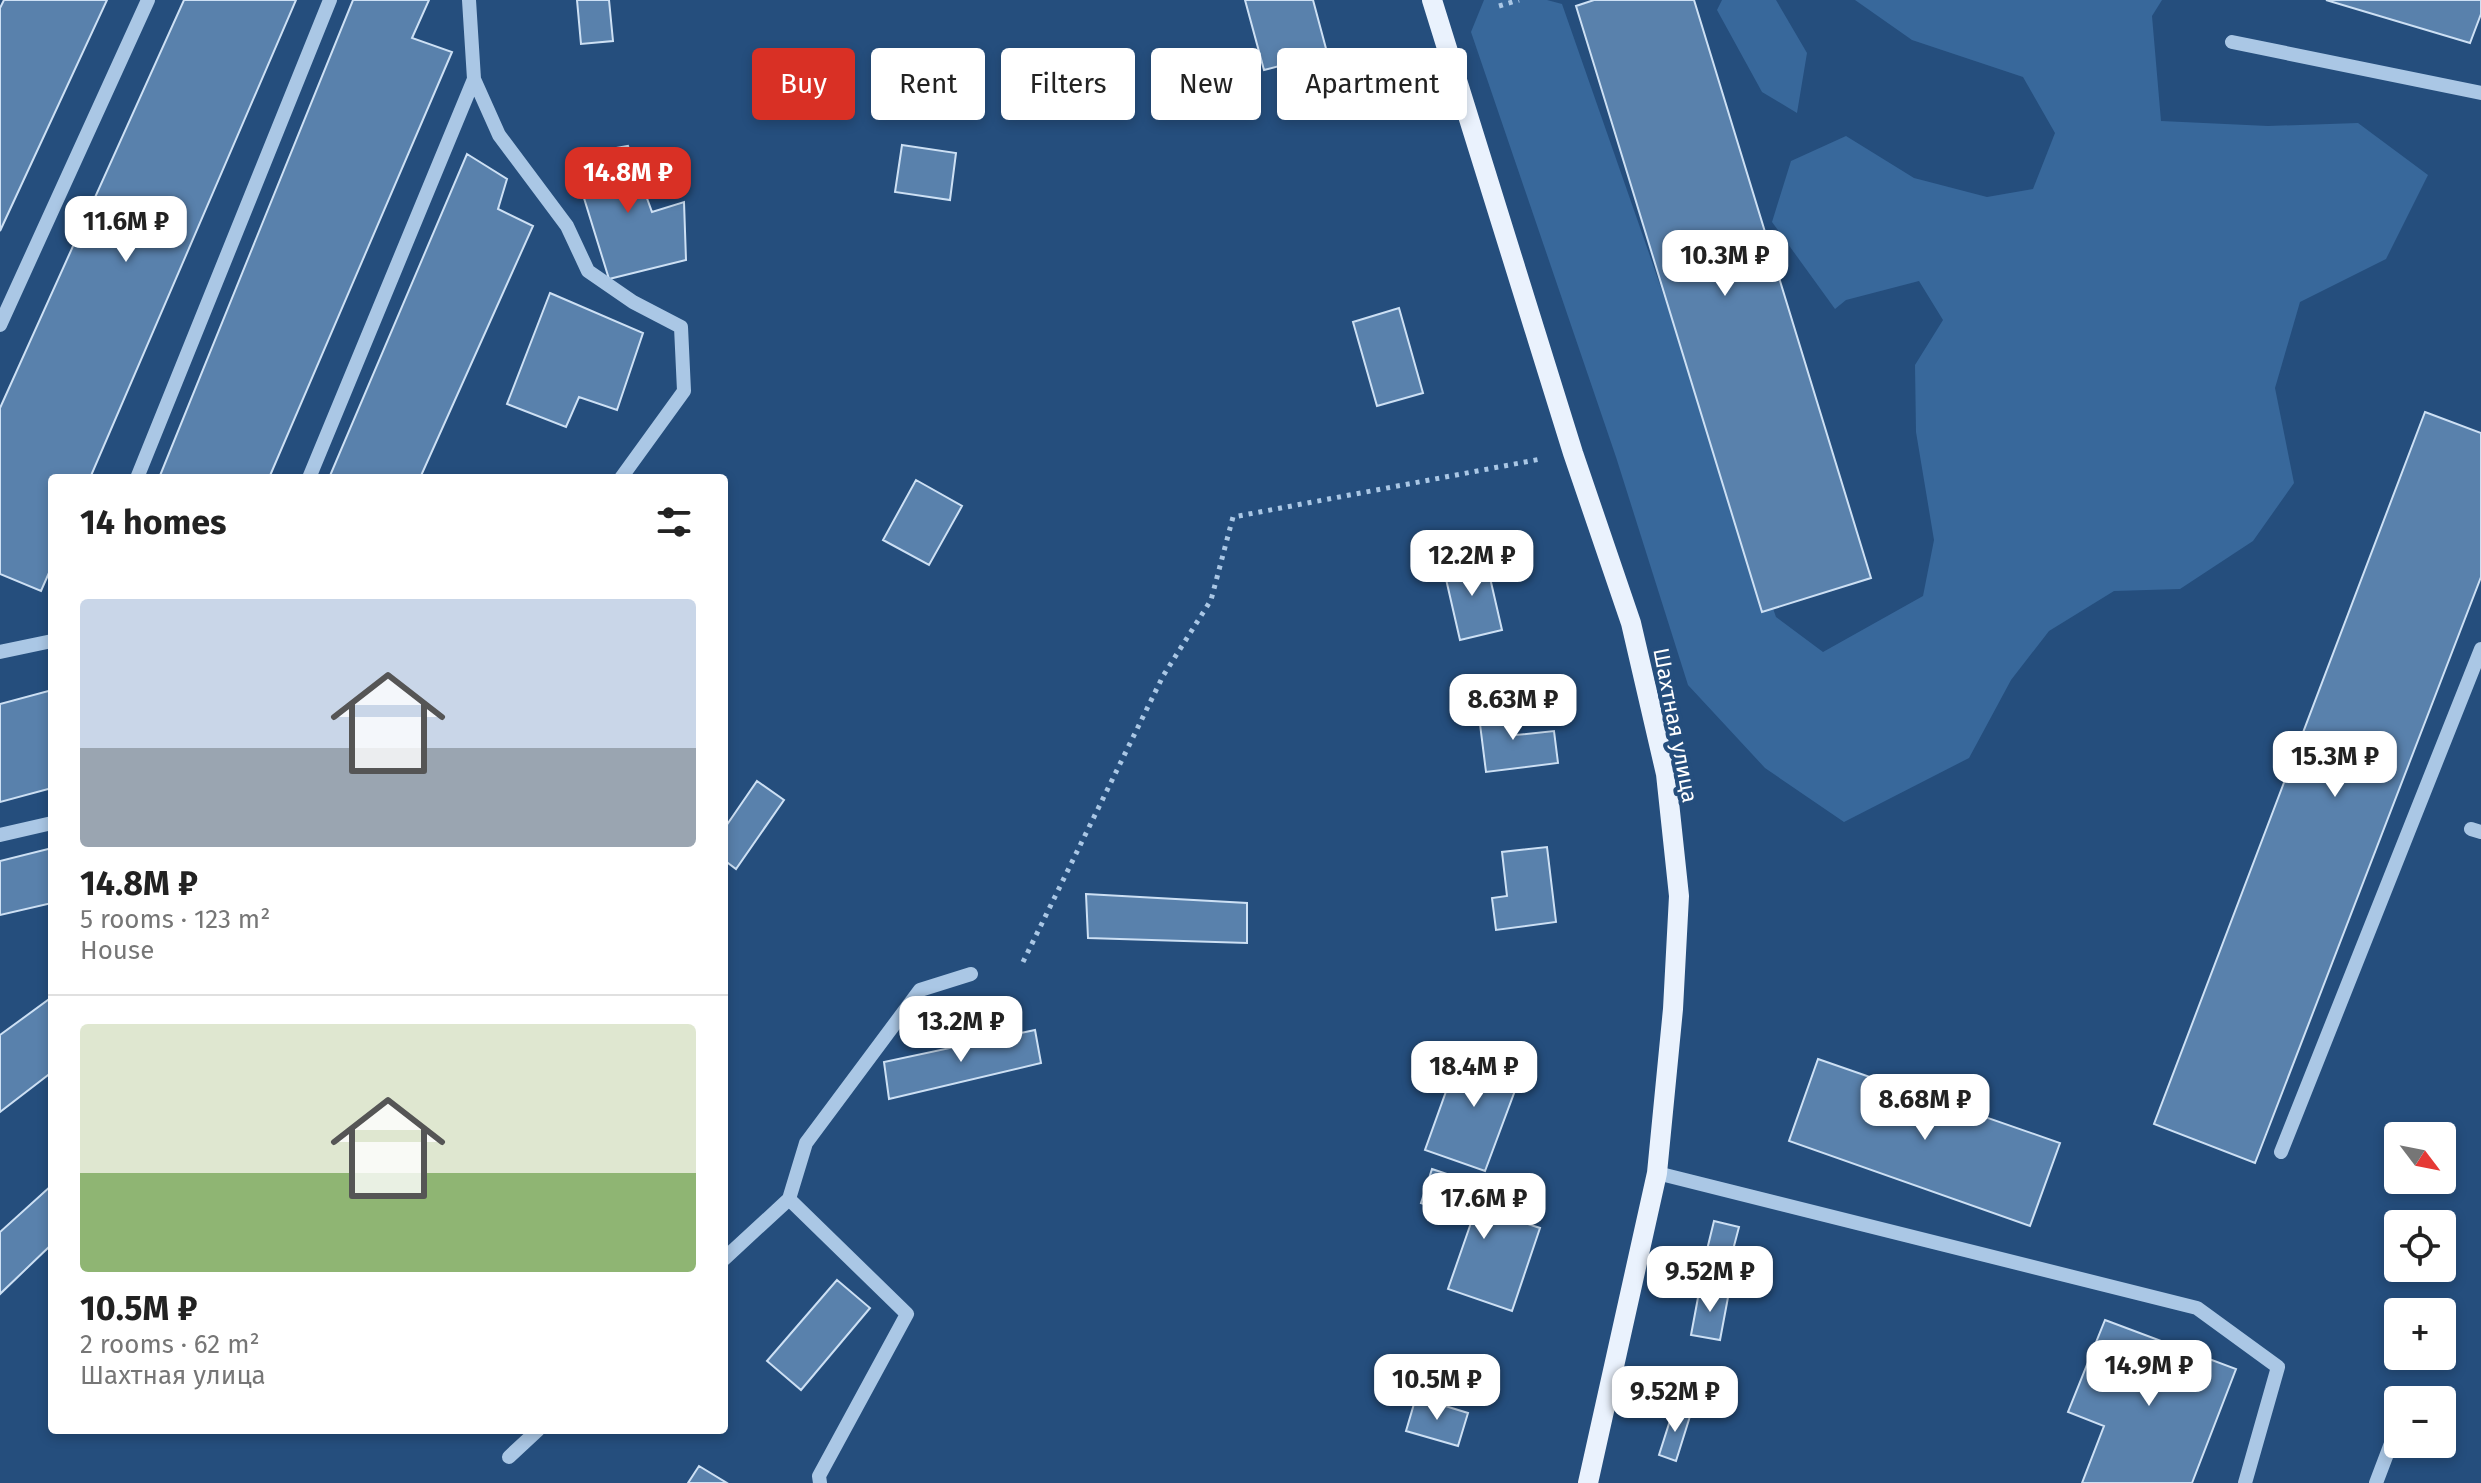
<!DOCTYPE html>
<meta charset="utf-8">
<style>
:root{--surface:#fff;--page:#f2f2f2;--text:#222;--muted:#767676;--line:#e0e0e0;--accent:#d93025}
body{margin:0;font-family:"Fira Sans",sans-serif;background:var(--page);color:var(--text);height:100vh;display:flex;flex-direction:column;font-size:30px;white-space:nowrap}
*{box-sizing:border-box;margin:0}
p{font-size:26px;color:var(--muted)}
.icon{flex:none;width:44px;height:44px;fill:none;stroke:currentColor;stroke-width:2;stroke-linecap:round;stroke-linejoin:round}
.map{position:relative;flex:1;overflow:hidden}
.details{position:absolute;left:48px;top:474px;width:680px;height:960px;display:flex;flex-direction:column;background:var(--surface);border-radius:8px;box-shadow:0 4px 12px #0003}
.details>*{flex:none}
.banner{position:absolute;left:752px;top:48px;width:760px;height:72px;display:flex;gap:16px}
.needle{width:52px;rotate:122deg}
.fabs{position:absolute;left:2384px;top:1122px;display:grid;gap:16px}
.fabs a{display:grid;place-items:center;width:72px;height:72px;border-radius:8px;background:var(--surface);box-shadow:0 4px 12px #0003;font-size:40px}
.price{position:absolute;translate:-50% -68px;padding:0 18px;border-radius:16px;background:#fff;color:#222;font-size:26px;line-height:52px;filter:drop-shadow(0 2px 4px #0008)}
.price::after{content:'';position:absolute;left:50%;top:48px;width:24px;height:18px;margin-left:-12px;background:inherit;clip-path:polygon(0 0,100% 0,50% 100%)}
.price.on{background:var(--accent);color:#fff}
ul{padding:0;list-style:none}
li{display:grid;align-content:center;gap:16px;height:424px;padding:0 32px}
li+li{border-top:2px solid var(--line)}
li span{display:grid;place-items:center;height:248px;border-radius:8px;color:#555}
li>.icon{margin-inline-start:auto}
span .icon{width:144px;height:144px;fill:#fffc;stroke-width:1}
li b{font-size:34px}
h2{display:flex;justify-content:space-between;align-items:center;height:96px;padding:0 32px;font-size:34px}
.pill{padding:0 28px;border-radius:8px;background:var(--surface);box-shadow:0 4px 12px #0003;font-size:28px;line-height:72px}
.pill.on{background:var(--accent);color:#fff}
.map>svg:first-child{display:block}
.green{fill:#38689b}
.building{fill:#5981ac;stroke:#cde0f4;stroke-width:2}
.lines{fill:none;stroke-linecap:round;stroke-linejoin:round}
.path{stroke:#aac7e5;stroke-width:5;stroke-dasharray:4 6;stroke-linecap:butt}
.minor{stroke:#aac7e5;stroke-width:14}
.major{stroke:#eaf2fd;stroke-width:20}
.labels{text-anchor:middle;stroke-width:8;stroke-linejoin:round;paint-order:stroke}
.street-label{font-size:22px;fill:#fff;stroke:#254e7d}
</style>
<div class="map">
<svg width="2481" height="1483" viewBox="0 0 2481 1483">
<rect width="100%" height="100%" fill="#254e7d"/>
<path class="green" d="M1484,0H1547L1562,4L1776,617L1823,652L1923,596L1934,540L1916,432L1915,365L1943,320L1919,281L1846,300L1835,309L1772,222L1791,161L1846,136L1914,178L1987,197L2033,189L2055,133L2023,77L1912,40L1855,0H2162L2152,16L2161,121L2268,126L2358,123L2428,175L2386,259L2300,302L2275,388L2294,483L2253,541L2180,589L2114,591L2049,631L2011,680L1969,758L1844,822L1765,768L1688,685L1616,457L1471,32Z
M1722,0H1776L1807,53L1797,113L1762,92L1717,10Z"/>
<path class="building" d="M4,0H107L0,231V8Z
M184,0H296L90,478H52V566L41,591L0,574V408Z
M353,0H429L412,38L452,52L269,478H159Z
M577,0H609L613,41L581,44Z
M1245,0H1313L1328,56L1349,50L1359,87L1298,104L1287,64L1264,70Z
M1594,0H1694L1871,578L1762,612L1576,6Z
M2326,0H2481V14L2470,43Z
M902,145L956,153L950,200L895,192Z
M628,146L652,212L684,202L686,260L609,279L571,156Z
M467,154L507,179L498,209L533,226L420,478H329Z
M550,293L643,333L617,410L579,397L566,427L507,404Z
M1399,308L1423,393L1377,406L1353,322Z
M2425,412L2481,433V577L2255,1163L2154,1124Z
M916,480L962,506L929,565L883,540Z
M1485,556L1502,630L1460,640L1443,566Z
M52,690V788L0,802V704Z
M1513,704L1516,735L1554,731L1558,763L1486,772L1478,708Z
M757,781L784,800L736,869L724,860V829Z
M1547,847L1556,922L1496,930L1492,898L1507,896L1502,852Z
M52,848V903L0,915V861Z
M1086,894L1247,903V943L1088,938Z
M52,997V1072L0,1112V1035Z
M1035,1030L1041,1063L889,1099L884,1062Z
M1462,1047L1523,1069L1485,1171L1425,1150Z
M1818,1059L2060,1143L2030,1226L1789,1141Z
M1432,1169L1500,1192L1494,1213L1540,1228L1512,1311L1448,1289L1472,1220L1421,1203Z
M52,1185V1244L0,1294V1232Z
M1714,1221L1739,1227L1729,1265L1705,1258Z
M837,1280L870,1308L801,1390L767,1361Z
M1700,1287L1729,1292L1720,1340L1691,1335Z
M2105,1320L2236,1369L2192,1483H2082L2104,1426L2068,1412Z
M1416,1397L1468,1413L1458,1446L1406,1431Z
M1674,1408L1691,1413L1676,1461L1659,1455Z
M699,1466L727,1483H688Z"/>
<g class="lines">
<path class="path" d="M1499,6L1519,0
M1023,962L1163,676L1211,600L1233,517L1541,459"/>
<path class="minor" d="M469,0L474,79L499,135L567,226L588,271L633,302L681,327L684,391L621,478
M2232,42L2481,93
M0,325L148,0
M137,478L330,0
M309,478L474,79
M0,652L52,641
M2471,829L2481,832
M0,835L52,823
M2281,1152L2481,649
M1657,1173L2197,1308L2278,1367L2245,1483
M789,1199L907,1314L819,1476L820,1483
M789,1199L806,1143L920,990L971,974
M724,1259L789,1199
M2407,1400L2410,1394
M509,1457L538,1430
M2376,1483L2398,1425"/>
<path class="major" d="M1432,0L1573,453L1631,623L1666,774L1679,896L1673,1009L1657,1173L1588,1483"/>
</g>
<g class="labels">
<g class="street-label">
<text transform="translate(1676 725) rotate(79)" y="8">Шахтная улица</text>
</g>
</g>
</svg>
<div class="fabs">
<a><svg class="needle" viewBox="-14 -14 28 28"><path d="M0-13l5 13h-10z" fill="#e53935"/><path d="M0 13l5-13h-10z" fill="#767676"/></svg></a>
<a><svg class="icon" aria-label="locate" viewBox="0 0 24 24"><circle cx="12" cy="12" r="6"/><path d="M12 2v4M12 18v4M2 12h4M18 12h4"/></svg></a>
<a>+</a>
<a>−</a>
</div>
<b class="price on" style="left:628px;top:215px">14.8M ₽</b>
<b class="price" style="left:126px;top:264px">11.6M ₽</b>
<b class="price" style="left:1725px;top:298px">10.3M ₽</b>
<b class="price" style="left:1472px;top:598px">12.2M ₽</b>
<b class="price" style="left:1513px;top:742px">8.63M ₽</b>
<b class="price" style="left:2335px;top:799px">15.3M ₽</b>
<b class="price" style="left:961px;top:1064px">13.2M ₽</b>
<b class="price" style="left:1474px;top:1109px">18.4M ₽</b>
<b class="price" style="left:1925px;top:1142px">8.68M ₽</b>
<b class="price" style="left:1484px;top:1241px">17.6M ₽</b>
<b class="price" style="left:1710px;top:1314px">9.52M ₽</b>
<b class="price" style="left:2149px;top:1408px">14.9M ₽</b>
<b class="price" style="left:1437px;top:1422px">10.5M ₽</b>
<b class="price" style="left:1675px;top:1434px">9.52M ₽</b>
<div class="banner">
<a class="pill on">Buy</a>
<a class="pill">Rent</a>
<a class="pill">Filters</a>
<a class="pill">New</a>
<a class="pill">Apartment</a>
</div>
<section class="details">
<h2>14 homes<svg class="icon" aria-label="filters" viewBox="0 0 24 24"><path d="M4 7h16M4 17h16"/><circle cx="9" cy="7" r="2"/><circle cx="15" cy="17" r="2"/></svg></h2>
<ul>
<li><span style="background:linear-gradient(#c9d6e8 60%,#9aa5b1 0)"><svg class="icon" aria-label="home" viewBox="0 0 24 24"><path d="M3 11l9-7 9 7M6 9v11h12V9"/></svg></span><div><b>14.8M ₽</b><p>5 rooms · 123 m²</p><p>House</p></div></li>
<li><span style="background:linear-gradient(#dfe7d0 60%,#8fb573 0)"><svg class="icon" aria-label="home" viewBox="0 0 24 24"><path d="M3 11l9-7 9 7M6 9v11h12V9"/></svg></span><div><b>10.5M ₽</b><p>2 rooms · 62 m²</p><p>Шахтная улица</p></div></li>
</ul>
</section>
</div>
